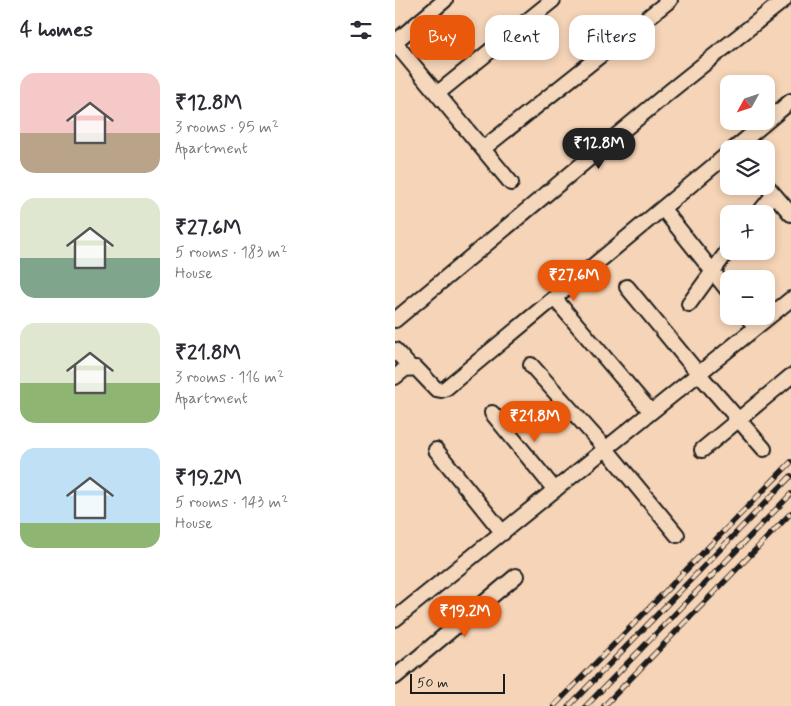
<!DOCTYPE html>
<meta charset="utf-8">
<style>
:root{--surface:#fff;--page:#f7f7f7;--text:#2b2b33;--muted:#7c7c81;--accent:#ea580c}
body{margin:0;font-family:Mynerve,sans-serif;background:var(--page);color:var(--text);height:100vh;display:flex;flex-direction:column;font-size:19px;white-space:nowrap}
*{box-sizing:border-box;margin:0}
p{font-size:16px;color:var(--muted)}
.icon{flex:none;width:28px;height:28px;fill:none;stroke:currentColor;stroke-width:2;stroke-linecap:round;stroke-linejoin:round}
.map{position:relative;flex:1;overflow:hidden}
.sheet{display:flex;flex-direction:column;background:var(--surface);width:395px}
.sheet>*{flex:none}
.top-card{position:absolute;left:15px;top:15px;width:305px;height:45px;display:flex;gap:10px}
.needle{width:32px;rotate:230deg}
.tools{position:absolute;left:325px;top:75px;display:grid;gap:10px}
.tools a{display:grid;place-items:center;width:55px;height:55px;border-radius:10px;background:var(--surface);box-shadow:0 2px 8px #0003;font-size:25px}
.scale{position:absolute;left:15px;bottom:12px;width:95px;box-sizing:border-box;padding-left:5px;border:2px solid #1c1c1c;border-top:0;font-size:14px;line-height:18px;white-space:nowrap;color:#1c1c1c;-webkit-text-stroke:4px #f5d7bb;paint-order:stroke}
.price{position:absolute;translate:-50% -42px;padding:0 11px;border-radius:18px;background:var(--accent);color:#fff;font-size:16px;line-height:32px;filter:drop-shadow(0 1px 2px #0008)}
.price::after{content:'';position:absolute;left:50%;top:30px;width:15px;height:11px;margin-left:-8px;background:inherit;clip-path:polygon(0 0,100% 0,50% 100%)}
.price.on{background:#222;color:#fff}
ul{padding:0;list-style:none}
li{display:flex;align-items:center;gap:15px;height:125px;padding:0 20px}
li span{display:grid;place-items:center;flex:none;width:140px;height:100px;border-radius:15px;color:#555}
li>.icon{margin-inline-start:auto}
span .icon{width:60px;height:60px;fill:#fffc;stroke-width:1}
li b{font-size:21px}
h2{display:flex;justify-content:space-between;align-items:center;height:60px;padding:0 20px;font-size:21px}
.tag{padding:0 18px;border-radius:15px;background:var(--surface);box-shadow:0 2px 8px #0003;font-size:18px;line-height:45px}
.tag.on{background:var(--accent);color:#fff}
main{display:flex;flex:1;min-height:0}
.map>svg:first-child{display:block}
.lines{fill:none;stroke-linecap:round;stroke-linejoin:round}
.street-casing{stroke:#1c1c1c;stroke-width:18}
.street{stroke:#f5d7bb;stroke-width:14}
.rail-casing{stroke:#1c1c1c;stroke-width:5.5}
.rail{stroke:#f5d7bb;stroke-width:4;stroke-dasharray:11;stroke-linecap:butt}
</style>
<main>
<section class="sheet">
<h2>4 homes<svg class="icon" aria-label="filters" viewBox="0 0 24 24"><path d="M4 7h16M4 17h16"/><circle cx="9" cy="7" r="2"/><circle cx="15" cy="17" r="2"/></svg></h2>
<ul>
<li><span style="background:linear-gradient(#f6c9c9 60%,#b9a48a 0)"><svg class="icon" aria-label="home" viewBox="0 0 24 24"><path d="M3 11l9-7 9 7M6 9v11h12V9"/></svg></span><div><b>₹12.8M</b><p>3 rooms · 95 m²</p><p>Apartment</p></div></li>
<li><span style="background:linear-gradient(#dfe7d0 60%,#7fa58c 0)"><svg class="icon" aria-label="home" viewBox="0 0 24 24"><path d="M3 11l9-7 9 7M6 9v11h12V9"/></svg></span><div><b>₹27.6M</b><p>5 rooms · 183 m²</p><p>House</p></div></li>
<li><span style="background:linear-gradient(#dfe7d0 60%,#8fb573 0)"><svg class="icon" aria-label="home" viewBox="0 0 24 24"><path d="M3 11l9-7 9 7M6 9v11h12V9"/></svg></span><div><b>₹21.8M</b><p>3 rooms · 116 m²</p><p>Apartment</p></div></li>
<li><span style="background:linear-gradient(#bfe0f5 75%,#8fb573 0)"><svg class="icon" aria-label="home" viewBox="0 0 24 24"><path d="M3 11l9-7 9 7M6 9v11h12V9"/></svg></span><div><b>₹19.2M</b><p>5 rooms · 143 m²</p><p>House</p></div></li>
</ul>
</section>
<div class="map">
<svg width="396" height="706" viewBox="0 0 396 706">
<rect width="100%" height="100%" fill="#f5d4b7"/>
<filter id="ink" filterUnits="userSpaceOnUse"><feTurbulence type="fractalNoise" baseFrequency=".02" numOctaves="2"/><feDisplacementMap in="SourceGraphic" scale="10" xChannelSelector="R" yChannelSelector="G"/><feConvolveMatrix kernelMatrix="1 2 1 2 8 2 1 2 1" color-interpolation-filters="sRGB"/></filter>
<g filter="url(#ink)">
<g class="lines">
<g class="street-casing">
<path id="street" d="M0,42L50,0
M0,43L116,183
M43,93L158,0
M89,148L275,0
M339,149L396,101
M371,185L396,214
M268,209L334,292
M363,214L379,194
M232,287L303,373L369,449
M160,299L256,412
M294,304L334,249
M352,316L360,327
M0,320L274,92L389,0
M0,350L16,368
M136,365L211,449L282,535
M0,377L10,369L21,368L41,389L46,390L51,388L334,153
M97,413L160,490
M41,450L108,533
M307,450L396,376
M0,619L396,299
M0,677L121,576"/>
</g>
<use href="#street" class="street"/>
<g class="rail-casing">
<path id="rail" d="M159,706L396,462
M174,706L396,476
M191,706L396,494
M209,706L396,513"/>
</g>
<use href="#rail" class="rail"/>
</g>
</g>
</svg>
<div class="tools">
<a><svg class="needle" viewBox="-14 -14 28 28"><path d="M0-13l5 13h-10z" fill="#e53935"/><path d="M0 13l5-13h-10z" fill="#7c7c81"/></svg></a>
<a><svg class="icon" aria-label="layers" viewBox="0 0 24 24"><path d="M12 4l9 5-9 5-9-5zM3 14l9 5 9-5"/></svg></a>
<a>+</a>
<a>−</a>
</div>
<div class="scale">50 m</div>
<b class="price on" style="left:204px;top:170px">₹12.8M</b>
<b class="price" style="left:179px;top:302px">₹27.6M</b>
<b class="price" style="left:140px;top:443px">₹21.8M</b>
<b class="price" style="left:70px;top:638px">₹19.2M</b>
<div class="top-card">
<a class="tag on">Buy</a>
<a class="tag">Rent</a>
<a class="tag">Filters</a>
</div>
</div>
</main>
